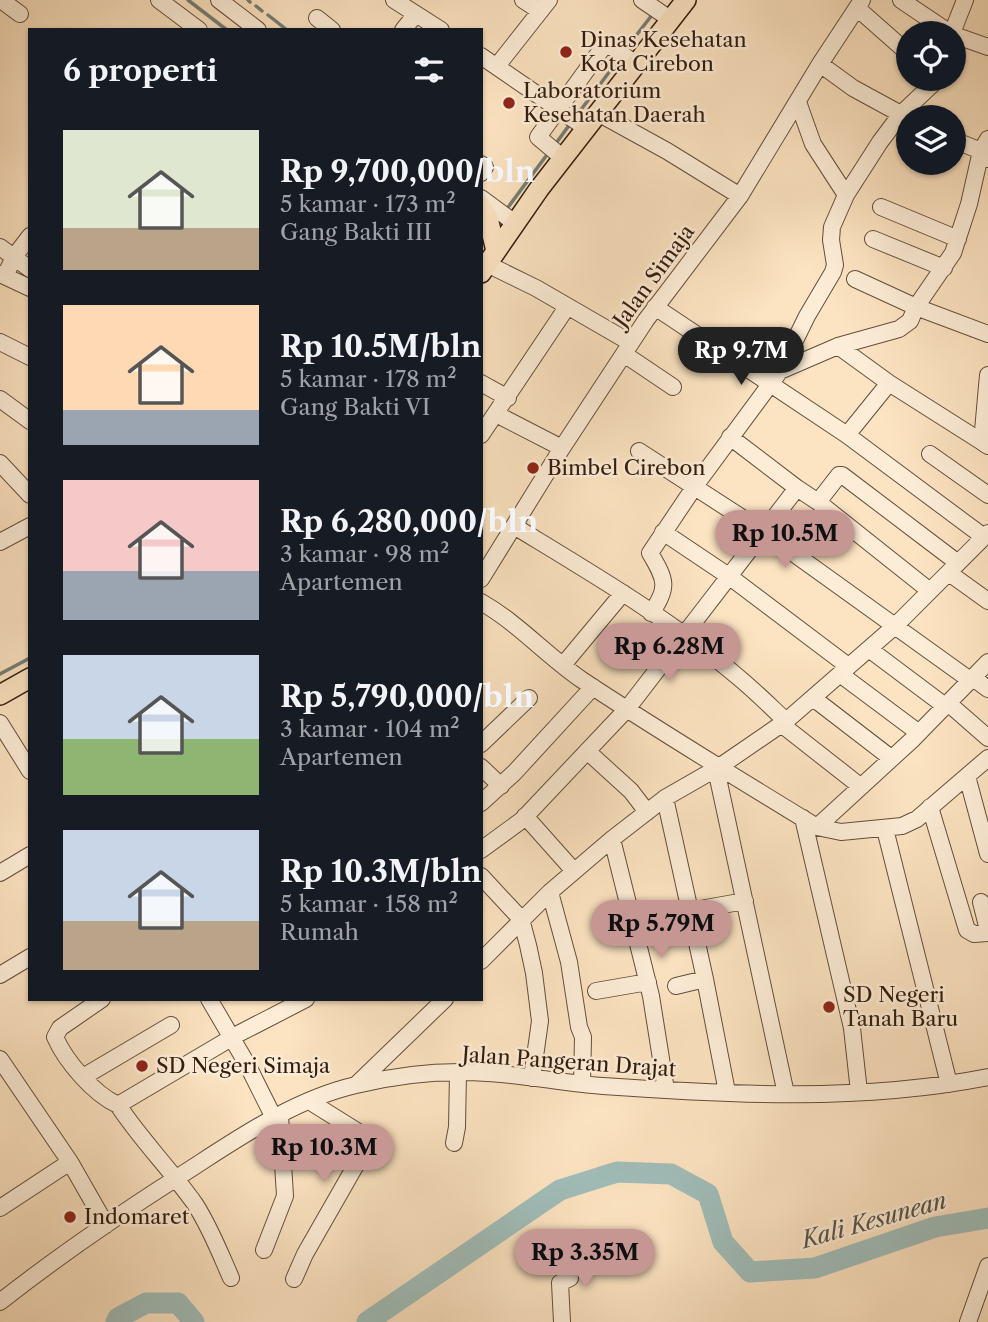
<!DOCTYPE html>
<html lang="id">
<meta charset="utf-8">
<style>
:root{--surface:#171b24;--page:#242831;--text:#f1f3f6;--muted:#9ea1a6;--accent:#c59692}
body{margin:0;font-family:"Libre Caslon Text",serif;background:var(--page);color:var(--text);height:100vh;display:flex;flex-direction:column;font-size:26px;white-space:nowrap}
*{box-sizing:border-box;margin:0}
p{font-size:23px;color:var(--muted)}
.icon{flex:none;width:38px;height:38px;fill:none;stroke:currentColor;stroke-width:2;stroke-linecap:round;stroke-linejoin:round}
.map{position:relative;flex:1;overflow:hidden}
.drawer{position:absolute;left:28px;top:28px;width:455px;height:973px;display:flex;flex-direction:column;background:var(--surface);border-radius:0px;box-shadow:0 2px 5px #0004}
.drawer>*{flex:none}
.buttons{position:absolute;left:896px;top:21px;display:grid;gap:14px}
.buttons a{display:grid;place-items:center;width:70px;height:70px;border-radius:50%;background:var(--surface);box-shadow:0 2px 5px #0004;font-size:35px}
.price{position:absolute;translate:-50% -60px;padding:0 16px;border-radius:24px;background:var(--accent);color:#111;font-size:23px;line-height:46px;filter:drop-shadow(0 2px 4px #0008)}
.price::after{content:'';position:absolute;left:50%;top:42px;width:21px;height:16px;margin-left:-10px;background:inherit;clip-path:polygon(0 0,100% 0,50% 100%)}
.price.current{background:#222;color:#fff}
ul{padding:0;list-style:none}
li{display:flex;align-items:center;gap:21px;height:175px;padding:0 35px}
li span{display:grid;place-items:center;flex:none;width:196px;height:140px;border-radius:0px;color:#555}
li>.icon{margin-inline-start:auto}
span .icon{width:84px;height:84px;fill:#fffc;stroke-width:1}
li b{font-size:30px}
h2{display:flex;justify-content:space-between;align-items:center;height:84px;padding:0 35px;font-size:30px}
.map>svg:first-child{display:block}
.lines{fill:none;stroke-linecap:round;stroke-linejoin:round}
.stream{stroke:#747d75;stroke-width:3.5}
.river{stroke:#a0bdb9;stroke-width:21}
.minor-casing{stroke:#644e3b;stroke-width:18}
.major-casing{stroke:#321c0e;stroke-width:22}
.minor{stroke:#fdedd7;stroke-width:16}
.major{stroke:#fce3c1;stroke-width:19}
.poi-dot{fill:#8f2418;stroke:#fdedd7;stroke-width:2.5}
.labels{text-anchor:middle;stroke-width:5;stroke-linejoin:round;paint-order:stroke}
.poi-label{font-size:21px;fill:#321c0e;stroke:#fdedd7;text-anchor:start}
.street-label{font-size:21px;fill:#321c0e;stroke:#fdedd7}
.water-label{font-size:23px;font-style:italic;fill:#58544a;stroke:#fdedd7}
</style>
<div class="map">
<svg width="988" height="1322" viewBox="0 0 988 1322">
<rect width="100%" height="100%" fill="#fce3c1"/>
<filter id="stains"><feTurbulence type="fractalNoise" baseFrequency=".00286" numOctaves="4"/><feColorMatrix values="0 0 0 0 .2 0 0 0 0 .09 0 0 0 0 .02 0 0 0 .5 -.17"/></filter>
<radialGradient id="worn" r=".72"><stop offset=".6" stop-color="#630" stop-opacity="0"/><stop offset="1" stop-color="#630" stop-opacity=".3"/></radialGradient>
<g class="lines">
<path class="stream" d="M188,0L227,30
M248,0L250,2
M256,6L262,11
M268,15L287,30
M625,50L652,15
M577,115L619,59
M554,146L570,124
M506,210L549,152
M0,674L30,658"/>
<path class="river" d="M116,1322L118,1318L146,1303H178L194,1322
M367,1322L560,1190L617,1172L671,1174L708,1194L723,1242L750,1272L815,1268L935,1227L988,1218"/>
<g class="minor-casing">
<path id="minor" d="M1,0L20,14
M159,0L199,30
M219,0L258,30
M394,0L441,30
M523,0L540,11
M642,0L670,19
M901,0L950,33
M857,8L908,53
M317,18L332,30
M403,30L416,14
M952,33L965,0
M954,35L988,47
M481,56L586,128
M820,64L853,88L908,118
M497,66L549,0
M798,102L813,144L846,195
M598,113L667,151L740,196
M954,140L981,151L987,159
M563,158L538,137L604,46L609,45L636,64
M481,164L485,167L481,173
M481,198L515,223
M881,207L958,239
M873,239L944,268
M0,247L30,269
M487,264L536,288L631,343
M0,274L30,288
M5,276L14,257L30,236
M855,279L916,307L988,334
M655,307L847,435L984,537
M0,342L30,357
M838,346L889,383L982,442
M624,354L673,387
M780,371L838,346L899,329L910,321L916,307L953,253L969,204L981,151L988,139
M481,383L508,398
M0,399L30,421
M496,414L562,448
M481,435L567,307
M847,435L889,383
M730,437L797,488
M988,446L982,442L988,375
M639,451L764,532L970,680
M930,454L988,495
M0,463L30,495
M818,502L930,591
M514,526C591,573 670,619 738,677C755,691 770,706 786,721
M663,532L730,577L848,666
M0,542L30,526
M949,573L988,601
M481,579L562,448L646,320L740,196L820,64L862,0
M481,602C518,623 547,656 582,680C659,731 738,779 817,827L841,832L902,826L917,819L988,758
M651,613C670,587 665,579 650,553L695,486L780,371L807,316L833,272L835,265L831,240L832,227L846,195L880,142L901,114L938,79
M869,649L945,706
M563,665L623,593
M840,674L919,733
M973,678L988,689
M813,698L891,758
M948,703L988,738
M0,723L30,771
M781,724L860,786
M481,744L529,698
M587,751L631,791L647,812
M481,767L501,786
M716,769L786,1094
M967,776L988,854
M665,798L705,979L727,1092
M481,803L514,773L593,687
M930,807L967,930L974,934L988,933
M525,816L574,871
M803,818L852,1028L859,1092
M817,827L913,739L988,662
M885,829L949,1084
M612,839L651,996L666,1090
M481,850L522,820L627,709L797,488L818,502L839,475H842L958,563
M0,873L30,855
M481,876L521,919L528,945L534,973L540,1021L532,1078
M550,892L569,962L579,1027L583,1037L582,1084
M981,902L988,930
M689,911L745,901
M481,961L550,892L612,839L665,798L719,767L786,721L895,626L988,533
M0,975L30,957
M676,986L705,979
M596,991L648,982
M102,999L60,1028L55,1037C66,1062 94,1094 118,1105
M209,999L247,1064L274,1118
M0,1059L70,1162L106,1225
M83,1077L171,1025
M356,1085L445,999
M454,1143L457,1127L458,1073
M0,1208L70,1162
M264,1250L285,1196L280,1115
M231,1278C220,1253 210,1227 195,1204C171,1170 141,1140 118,1105L238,1034L306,999
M294,1279L305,1254L369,1142L368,1138L309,1101
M0,1302C57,1257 117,1216 178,1177C233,1142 291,1100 356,1085C398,1075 444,1070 487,1073C526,1075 564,1083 603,1086C730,1095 862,1102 988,1077
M562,1322L560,1283L570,1278V1252
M968,1322L988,1266"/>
</g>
<g class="major-casing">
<path id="major" d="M481,205L488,218L496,251
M481,273L539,189L686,0
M0,695L30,678"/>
</g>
<use href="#minor" class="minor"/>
<use href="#major" class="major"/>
</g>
<g class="poi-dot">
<circle cx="566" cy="52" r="7"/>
<circle cx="509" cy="103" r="7"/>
<circle cx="533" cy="468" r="7"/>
<circle cx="829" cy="1007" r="7"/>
<circle cx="142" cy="1066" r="7"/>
<circle cx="70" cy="1217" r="7"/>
</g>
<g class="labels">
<g class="poi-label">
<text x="580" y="47">Dinas Kesehatan<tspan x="580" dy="24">Kota Cirebon</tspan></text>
<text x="523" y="98">Laboratorium<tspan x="523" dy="24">Kesehatan Daerah</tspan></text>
<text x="547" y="475">Bimbel Cirebon</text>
<text x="843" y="1002">SD Negeri<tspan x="843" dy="24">Tanah Baru</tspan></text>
<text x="156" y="1073">SD Negeri Simaja</text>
<text x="84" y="1224">Indomaret</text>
</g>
<g class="street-label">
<text transform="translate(654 276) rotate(-54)" y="7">Jalan Simaja</text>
<text transform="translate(569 1062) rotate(4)" y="7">Jalan Pangeran Drajat</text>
</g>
<g class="water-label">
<text transform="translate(874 1220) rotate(-16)" y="8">Kali Kesunean</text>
</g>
</g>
<rect width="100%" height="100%" filter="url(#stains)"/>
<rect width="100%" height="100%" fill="url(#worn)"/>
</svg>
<div class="buttons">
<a><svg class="icon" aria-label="locate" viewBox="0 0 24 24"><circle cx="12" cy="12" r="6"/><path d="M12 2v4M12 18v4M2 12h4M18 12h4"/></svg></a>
<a><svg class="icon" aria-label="layers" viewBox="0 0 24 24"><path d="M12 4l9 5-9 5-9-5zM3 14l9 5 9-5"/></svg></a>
</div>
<b class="price current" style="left:741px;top:387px">Rp 9.7M</b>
<b class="price" style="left:785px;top:570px">Rp 10.5M</b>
<b class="price" style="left:669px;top:683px">Rp 6.28M</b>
<b class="price" style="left:661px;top:960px">Rp 5.79M</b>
<b class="price" style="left:324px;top:1184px">Rp 10.3M</b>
<b class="price" style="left:585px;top:1289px">Rp 3.35M</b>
<section class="drawer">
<h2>6 properti<svg class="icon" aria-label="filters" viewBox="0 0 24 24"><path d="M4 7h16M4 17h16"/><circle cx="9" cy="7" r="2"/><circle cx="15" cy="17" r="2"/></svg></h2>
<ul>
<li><span style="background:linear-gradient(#dfe7d0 70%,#b9a48a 0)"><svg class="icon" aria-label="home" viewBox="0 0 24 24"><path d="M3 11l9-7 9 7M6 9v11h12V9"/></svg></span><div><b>Rp 9,700,000/bln</b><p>5 kamar · 173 m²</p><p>Gang Bakti III</p></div></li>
<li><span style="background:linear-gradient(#ffd9b3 75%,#9aa5b1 0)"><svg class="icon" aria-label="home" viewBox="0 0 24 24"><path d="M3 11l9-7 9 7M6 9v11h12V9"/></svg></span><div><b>Rp 10.5M/bln</b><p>5 kamar · 178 m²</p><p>Gang Bakti VI</p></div></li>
<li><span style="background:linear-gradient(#f6c9c9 65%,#9aa5b1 0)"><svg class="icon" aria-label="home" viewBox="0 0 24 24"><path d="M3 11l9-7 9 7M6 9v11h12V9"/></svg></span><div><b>Rp 6,280,000/bln</b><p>3 kamar · 98 m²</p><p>Apartemen</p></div></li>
<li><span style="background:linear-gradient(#c9d6e8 60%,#8fb573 0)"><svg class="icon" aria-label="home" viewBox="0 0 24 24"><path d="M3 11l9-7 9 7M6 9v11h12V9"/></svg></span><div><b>Rp 5,790,000/bln</b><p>3 kamar · 104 m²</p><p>Apartemen</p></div></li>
<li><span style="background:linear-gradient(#c9d6e8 65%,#b9a48a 0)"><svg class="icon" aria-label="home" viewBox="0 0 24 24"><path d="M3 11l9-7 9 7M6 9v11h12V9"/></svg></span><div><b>Rp 10.3M/bln</b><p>5 kamar · 158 m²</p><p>Rumah</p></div></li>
</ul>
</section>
</div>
